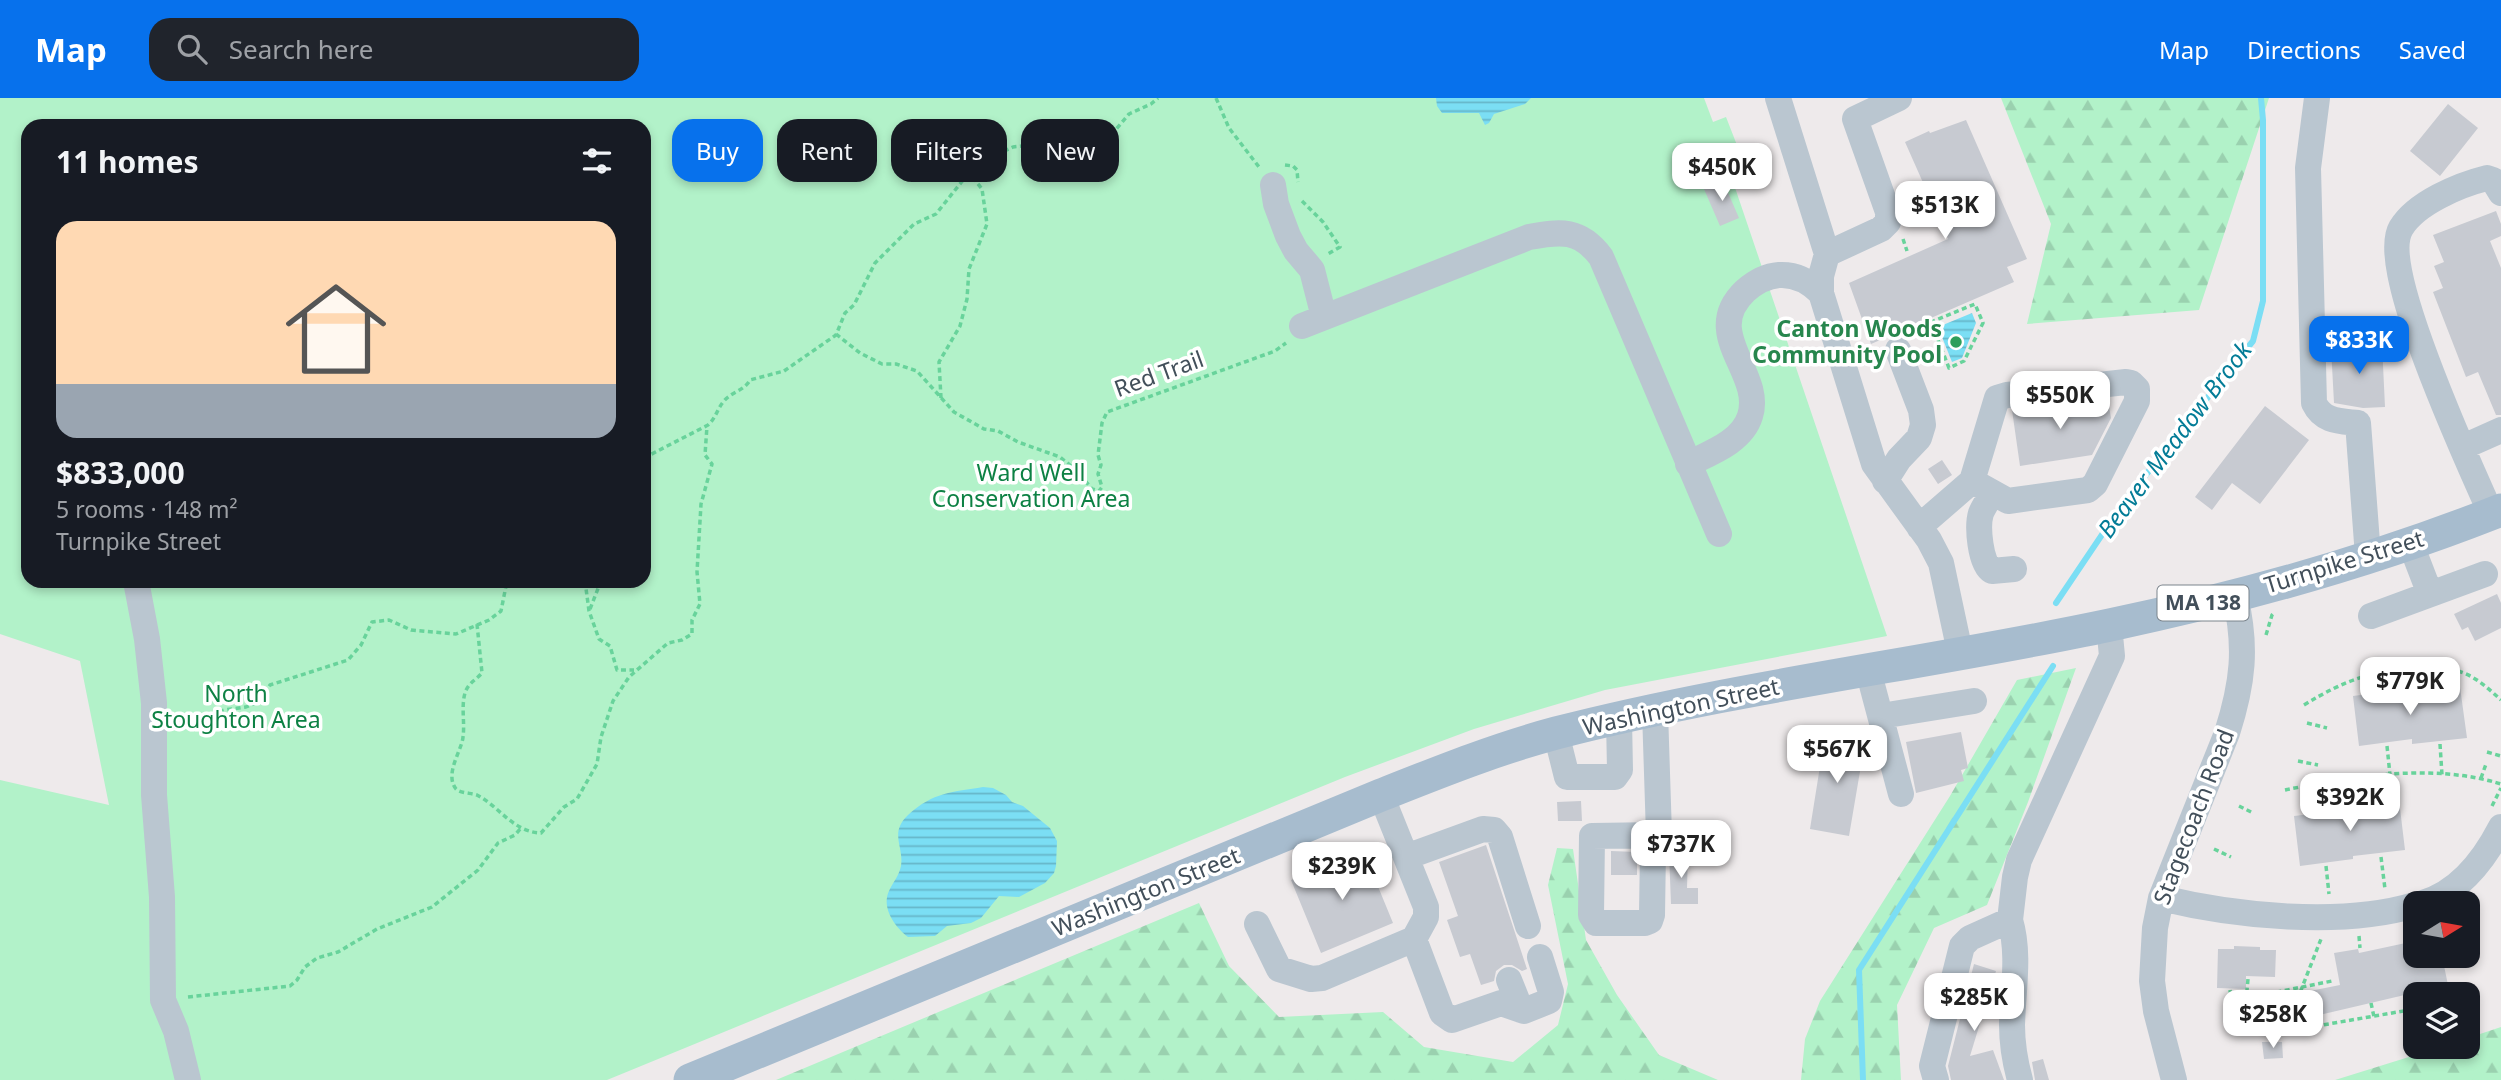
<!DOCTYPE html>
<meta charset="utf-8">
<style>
:root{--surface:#171b24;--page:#20242c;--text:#f1f3f6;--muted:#9ea1a6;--accent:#0771ec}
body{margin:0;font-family:"Noto Sans",sans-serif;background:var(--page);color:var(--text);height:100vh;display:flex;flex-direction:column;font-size:26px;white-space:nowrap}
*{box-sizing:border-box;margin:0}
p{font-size:23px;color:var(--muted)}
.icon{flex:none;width:38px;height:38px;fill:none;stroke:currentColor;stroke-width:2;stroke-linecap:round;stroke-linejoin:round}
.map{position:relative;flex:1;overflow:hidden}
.sheet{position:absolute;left:21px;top:21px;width:630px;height:469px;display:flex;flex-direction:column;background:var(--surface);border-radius:21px;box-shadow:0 4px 10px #0003}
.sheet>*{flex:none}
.banner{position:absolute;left:672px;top:21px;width:665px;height:63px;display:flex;gap:14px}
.needle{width:46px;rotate:79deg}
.tools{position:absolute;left:2403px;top:793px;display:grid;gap:14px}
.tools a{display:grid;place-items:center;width:77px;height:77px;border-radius:14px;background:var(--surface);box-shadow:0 4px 10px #0003;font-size:35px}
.price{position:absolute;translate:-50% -60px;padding:0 16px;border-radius:14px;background:#fff;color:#222;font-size:23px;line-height:46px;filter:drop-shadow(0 2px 4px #0008)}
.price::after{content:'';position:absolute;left:50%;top:42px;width:21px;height:16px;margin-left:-10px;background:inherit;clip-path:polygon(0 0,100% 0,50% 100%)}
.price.selected{background:var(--accent);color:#fff}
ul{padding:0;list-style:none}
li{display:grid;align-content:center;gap:14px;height:371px;padding:0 35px}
li span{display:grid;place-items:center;height:217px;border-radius:21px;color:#555}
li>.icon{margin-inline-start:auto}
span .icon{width:126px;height:126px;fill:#fffc;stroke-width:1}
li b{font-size:30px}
h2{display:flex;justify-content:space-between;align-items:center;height:84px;padding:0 35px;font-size:30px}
.tag{padding:0 24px;border-radius:21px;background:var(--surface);box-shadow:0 4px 10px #0003;font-size:24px;line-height:63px}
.tag.selected{background:var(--accent);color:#fff}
header{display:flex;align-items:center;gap:42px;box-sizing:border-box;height:98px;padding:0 35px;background:var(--accent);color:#fff}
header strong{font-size:33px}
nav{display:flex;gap:38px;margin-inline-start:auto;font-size:24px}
.search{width:490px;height:63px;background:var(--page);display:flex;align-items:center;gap:18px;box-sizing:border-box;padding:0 24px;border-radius:21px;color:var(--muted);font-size:26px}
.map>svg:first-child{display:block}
.forest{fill:url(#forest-firs)}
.green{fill:#b2f2c9;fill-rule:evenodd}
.water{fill:url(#water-rules)}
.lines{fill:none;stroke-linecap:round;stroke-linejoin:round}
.stream{stroke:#7bdef4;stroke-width:6}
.building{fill:#c7cad1}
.path{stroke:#68d39b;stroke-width:3.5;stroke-dasharray:5 3.5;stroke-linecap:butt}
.minor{stroke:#bac6d0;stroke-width:26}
.major{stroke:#a7bcce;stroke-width:33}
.leisure-dot{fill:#2e9e5b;stroke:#fff;stroke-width:2.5}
.labels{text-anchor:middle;stroke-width:7;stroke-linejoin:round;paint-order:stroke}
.shield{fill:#fff;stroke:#7b848c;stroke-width:2}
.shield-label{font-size:21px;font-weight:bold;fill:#424f5a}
.leisure-label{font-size:23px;font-weight:bold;fill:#27864d;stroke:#fff;text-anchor:end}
.street-label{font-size:23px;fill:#424f5a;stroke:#fff}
.park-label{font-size:23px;fill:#0d8144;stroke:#fff}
.water-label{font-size:24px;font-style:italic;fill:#037c97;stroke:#fff}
</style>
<header>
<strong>Map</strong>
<div class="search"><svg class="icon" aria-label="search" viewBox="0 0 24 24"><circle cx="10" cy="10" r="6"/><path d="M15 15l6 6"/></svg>Search here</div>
<nav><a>Map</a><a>Directions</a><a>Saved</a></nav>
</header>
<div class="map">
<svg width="2501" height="982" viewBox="0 0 2501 982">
<defs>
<pattern id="forest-firs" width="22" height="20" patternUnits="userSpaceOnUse" patternTransform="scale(1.75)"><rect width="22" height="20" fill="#b2f2c9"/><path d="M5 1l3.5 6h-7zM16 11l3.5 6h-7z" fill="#9ad1af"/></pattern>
<pattern id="water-rules" width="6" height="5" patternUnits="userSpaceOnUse" patternTransform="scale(1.75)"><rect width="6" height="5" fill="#7bdef4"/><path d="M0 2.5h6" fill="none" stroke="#66b6c9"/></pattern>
</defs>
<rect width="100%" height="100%" fill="#eeeaeb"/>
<path class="forest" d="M2001,0H2269L2199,212L2027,226L2051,126Z
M2076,570L2028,704L1987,807L1934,830L1897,907L1901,982H1801L1805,941L1820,903L1950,698L2017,582Z
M1557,750L1573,751L1586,842L1617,897L1659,957L1718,982H776L1199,805L1229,868L1279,919L1383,914L1424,949L1513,964L1558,927L1568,886L1548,787Z
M2501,929V982H2335L2441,949L2468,948V940Z"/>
<path class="green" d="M0,0H1704L1713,24L1726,19L1742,60L1727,66L1887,538L1605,592L1474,631L1345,679L607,982H0V682L109,707L80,563L0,536ZM28,28H644V483H28Z"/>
<path class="water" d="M1436,0H1531L1525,6L1494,16L1489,25L1485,27L1479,15H1442L1437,8Z
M1972,215L1976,225L1962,260L1952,264L1938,229Z
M983,689L993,690L1006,697L1012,704L1023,708L1050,730L1057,743L1056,768L1054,775L1045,785L1019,799L999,798L981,820L971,825L947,828L935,838L908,839C895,829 881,810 889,793C893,784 899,778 901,768C904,748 889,735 908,717C933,694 953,694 983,689Z"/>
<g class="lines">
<path class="stream" d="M2056,505L2124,404L2253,243L2263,203V22L2261,0
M1863,982L1859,872L2053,568"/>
</g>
<path class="building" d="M2448,6L2478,30L2440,78L2410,53Z
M1966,22L2027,161L2007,169L2014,184L1871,246L1849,185L1948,141L1905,44L1929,33L1930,35Z
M1723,83L1739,120L1720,128L1704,91Z
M2496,113L2501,126V138L2490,143L2501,170V317H2496L2478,274L2466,279L2433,194L2443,190L2434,168L2444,164L2433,137Z
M2382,246L2385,309L2363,310L2334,305L2331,249Z
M2108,302L2111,320L2092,357L2020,368L2012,312Z
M2265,308L2309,342L2260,406L2232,385L2212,412L2195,399Z
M1942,362L1952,377L1938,386L1928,371Z
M2497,496L2501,505V530L2475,543L2468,529L2462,532L2454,516Z
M2460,589L2467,640L2412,646V641L2359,648L2353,598L2408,591L2409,595Z
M1961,634L1968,670L1961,672L1964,683L1916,695L1906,644Z
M1825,637L1865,644L1849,738L1810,731Z
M2399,702L2405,752L2353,758V761L2300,768L2294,718L2346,712L2345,708Z
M1581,703L1582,723H1558L1557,704Z
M1486,747L1527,871L1522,873L1512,867H1504L1496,873L1494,883L1481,887L1470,856L1460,859L1447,822L1458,818L1439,764Z
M1363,752L1393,825L1321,855L1291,782Z
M1611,753L1637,754V777H1611Z
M1669,754H1688L1687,790H1698V806H1671Z
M2415,843V858H2442L2449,892L2428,896L2426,892L2315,918L2310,893L2340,887L2334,855L2358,851L2359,855Z
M2234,848L2260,849V852H2276L2275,879L2246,878V891L2217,890L2218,851H2234Z
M1974,866L1996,873L1970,958L1993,952L2004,982H1951L1948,968Z
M2262,944H2282L2283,960L2264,961Z
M2043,961L2049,982H2035L2032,964Z"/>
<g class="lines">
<path class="path" d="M1216,0L1229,30L1259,69
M1285,67L1293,68L1297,72L1298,84
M1302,103L1323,124L1340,149L1328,156
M1910,127L1923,122
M1903,141L1907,153
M1910,234L1931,224L1949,270L1964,263L1983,225L1975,206L1931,224
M836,236L860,255L882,266H896L917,273L954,314L984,331L998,333L1018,344L1060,359L1077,373L1092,391L1099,393L1102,389L1098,376L1101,367L1098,357L1102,325L1107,314L1275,253L1286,245
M941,300L939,264L960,228L967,201L969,171L987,126L982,91L974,81V71
M644,360L708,327C716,320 717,311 724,303C731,294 744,293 750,282L784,273L836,237L845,215L854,207L875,165L914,126L936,116L979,62L990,53L1000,55L1013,49L1031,47L1048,57L1065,62L1073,56L1107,42L1129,16L1151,6L1158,0
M585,483L589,513L599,541L610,548L617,572H634
M590,511L601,483
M477,526L482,575C476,582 468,585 465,595C461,609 465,625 463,639C462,652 444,676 456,691C460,695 471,695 477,697C500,709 513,734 541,735L564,709L577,701L597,666L601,639L613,603L629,579L668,545L682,542L692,536V522L700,506L697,474L701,406L712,366L705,357L707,328
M2266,537L2272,517L2274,515
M2433,571L2434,588
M2379,573L2380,592
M2304,607C2345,582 2374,571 2422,571C2435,571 2448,569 2461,574C2476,579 2489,591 2501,602
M177,616H214L224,612L246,609L256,605L270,587L348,562L361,547L372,524L389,522L411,532L456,536L489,522L501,513L507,483
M2307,625L2327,630
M2440,646L2442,677
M2387,648L2390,677
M2487,654L2501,658
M2298,663L2318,667
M2370,678L2373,701
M2481,680L2486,666
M2317,685L2320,711
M2285,692C2353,678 2434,665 2501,686
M2239,708L2253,715
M2492,708L2501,690
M2214,751L2231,759
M2381,759L2385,791
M2326,768L2329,796
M2359,838L2360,850
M2230,892L2231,903H2265L2277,894L2332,883
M188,899L290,888L297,882L305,869L317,860L338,854L377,831L432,809L478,772L498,745L515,737L521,730
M2246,903L2248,881
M2265,903L2266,922
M2371,905L2374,919
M2285,933L2321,841
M2282,934L2415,911"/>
<path class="minor" d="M1778,0L1827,156L1821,178V195L1874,366L1929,442L1941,465L1960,554
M2317,0L2308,70L2314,305C2323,324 2340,323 2358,325L2368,458
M1273,87L1276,106L1288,138L1296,153L1312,172L1324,219
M1827,156L1881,131L1888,124V114L1855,21L1899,0
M1302,228L1529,139C1561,133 1580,131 1601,159L1719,436
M2463,349L2501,332
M1688,366C1710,355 1742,344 1750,318C1764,275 1700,236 1745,193C1754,185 1766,178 1779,177C1796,176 1809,183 1821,195
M1885,383L1899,361L1919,340L1923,327L1921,312L1898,252
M1992,395C1989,401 1984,408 1981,415C1977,428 1980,466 1992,473L2014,471
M2491,416C2471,369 2377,170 2401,130C2416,105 2459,87 2487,80L2493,82L2501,95
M1919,429L1972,383L1997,300L2007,297L2126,284L2131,285L2137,291V303L2095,386L2088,392L2008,403L1972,383
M2410,444L2430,496
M136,483L147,541L154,605V697L162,799L163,902L176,933L188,982
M2371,518L2485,476
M1868,572L1901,696
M1655,613L1659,737L1653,751L1652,817L1650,823L1645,825H1596L1591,817L1592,738L1659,737
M1881,618L1974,603
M1556,635L1567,679H1615L1620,672L1619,621
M1406,759L1483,731L1494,732L1500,739L1528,828
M2161,800C2235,818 2341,829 2415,807
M2423,805C2460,794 2484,762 2501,729
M2010,822L2015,779L2019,762L2112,558L2109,527
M1257,826L1279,871L1311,881L1322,880L1414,841L1426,819V809L1381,697
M1414,841L1442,915L1452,922L1501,905L1524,913L1549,903L1551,894L1540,859
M1509,882L1521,912
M1936,982L1932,968L1962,848L1970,840L2010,822C2020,856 2013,892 2012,927C2012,946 2015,964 2020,982
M2174,982L2156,913L2152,883L2155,830L2161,800L2227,635C2243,585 2247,549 2235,498"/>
<path class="major" d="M690,982L1381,697C1439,674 1496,651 1556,635C1739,588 1926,566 2110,527C2243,499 2375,462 2501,412"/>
</g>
<circle class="leisure-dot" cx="1956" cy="244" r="7"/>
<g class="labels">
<rect class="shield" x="2157.5" y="487.5" width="91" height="35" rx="5"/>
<g class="shield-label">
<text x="2203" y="512">MA 138</text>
</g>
<g class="leisure-label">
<text x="1942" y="239">Canton Woods<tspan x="1942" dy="26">Community Pool</tspan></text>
</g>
<g class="street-label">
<text transform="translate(1159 276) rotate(-20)" y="8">Red Trail</text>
<text transform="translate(2344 464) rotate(-17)" y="8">Turnpike Street</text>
<text transform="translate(1681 609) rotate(-12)" y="8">Washington Street</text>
<text transform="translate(2194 719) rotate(-69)" y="8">Stagecoach Road</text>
<text transform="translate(1146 794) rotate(-22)" y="8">Washington Street</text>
</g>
<g class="park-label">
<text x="1031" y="383">Ward Well<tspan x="1031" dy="26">Conservation Area</tspan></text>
<text x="236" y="604">North<tspan x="236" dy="26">Stoughton Area</tspan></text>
</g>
<g class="water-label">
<text transform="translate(2175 342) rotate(-53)" y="8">Beaver Meadow Brook</text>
</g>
</g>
</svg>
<div class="tools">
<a><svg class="needle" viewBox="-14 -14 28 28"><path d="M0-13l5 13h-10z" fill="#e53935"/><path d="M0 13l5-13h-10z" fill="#9ea1a6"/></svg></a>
<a><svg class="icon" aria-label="layers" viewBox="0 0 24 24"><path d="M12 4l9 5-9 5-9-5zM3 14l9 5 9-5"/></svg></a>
</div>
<b class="price" style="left:1722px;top:105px">$450K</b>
<b class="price" style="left:1945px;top:143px">$513K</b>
<b class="price selected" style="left:2359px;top:278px">$833K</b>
<b class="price" style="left:2060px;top:333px">$550K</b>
<b class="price" style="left:2410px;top:619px">$779K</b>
<b class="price" style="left:1837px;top:687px">$567K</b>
<b class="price" style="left:2350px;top:735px">$392K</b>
<b class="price" style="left:1681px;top:782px">$737K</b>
<b class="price" style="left:1342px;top:804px">$239K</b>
<b class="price" style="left:1974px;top:935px">$285K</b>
<b class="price" style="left:2273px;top:952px">$258K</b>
<div class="banner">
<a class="tag selected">Buy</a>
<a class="tag">Rent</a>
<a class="tag">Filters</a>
<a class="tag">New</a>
</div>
<section class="sheet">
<h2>11 homes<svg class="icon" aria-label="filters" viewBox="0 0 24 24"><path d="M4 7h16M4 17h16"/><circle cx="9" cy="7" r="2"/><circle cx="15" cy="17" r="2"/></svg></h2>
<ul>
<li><span style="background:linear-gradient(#ffd9b3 75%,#9aa5b1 0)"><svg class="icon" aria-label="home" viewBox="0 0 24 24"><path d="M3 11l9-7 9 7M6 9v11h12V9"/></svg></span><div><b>$833,000</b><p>5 rooms · 148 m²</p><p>Turnpike Street</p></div></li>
</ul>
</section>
</div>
